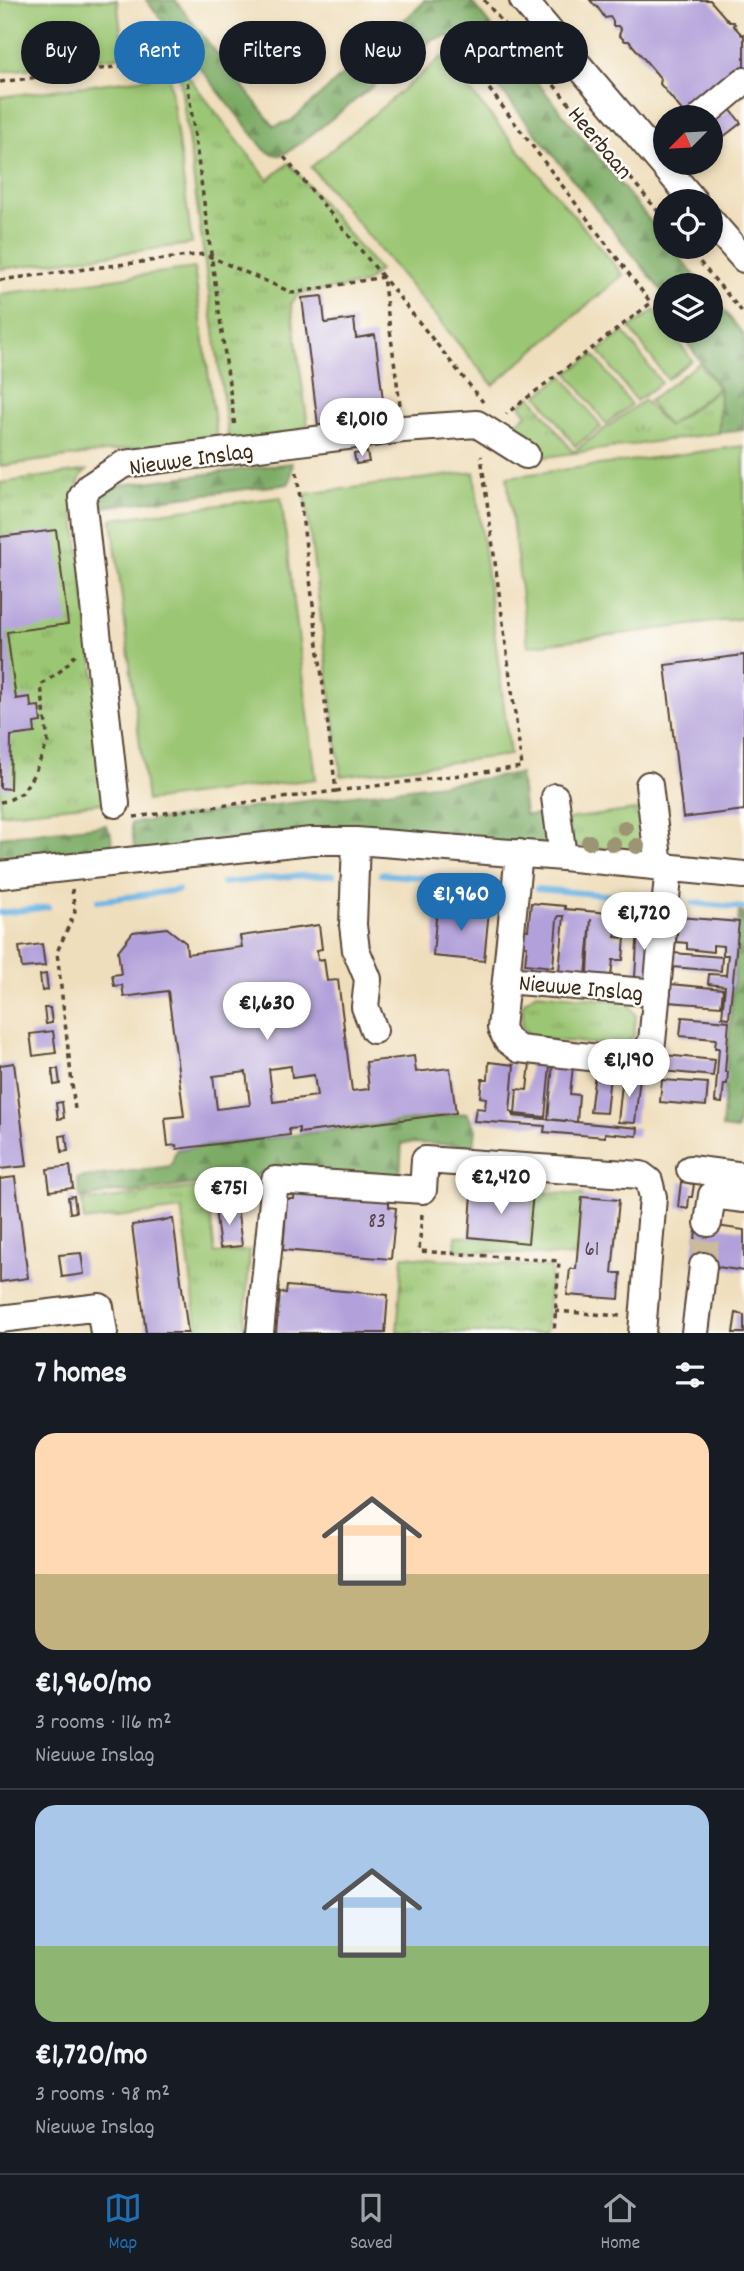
<!DOCTYPE html>
<meta charset="utf-8">
<style>
:root{--surface:#171b24;--page:#242831;--text:#f1f3f6;--muted:#9ea1a6;--line:#363941;--accent:#1f6fb2}
body{margin:0;font-family:Dekko,sans-serif;background:var(--page);color:var(--text);height:100vh;display:flex;flex-direction:column;font-size:26px;white-space:nowrap}
*{box-sizing:border-box;margin:0}
p{font-size:23px;color:var(--muted)}
.icon{flex:none;width:38px;height:38px;fill:none;stroke:currentColor;stroke-width:2;stroke-linecap:round;stroke-linejoin:round}
.map{position:relative;height:1333px;overflow:hidden}
.panel{display:flex;flex-direction:column;background:var(--surface);flex:1}
.panel>*{flex:none}
.hud{position:absolute;left:21px;top:21px;width:704px;height:63px;display:flex;gap:14px}
.needle{width:46px;rotate:246deg}
.buttons{position:absolute;left:653px;top:105px;display:grid;gap:14px}
.buttons a{display:grid;place-items:center;width:70px;height:70px;border-radius:50%;background:var(--surface);box-shadow:0 4px 10px #0003;font-size:35px}
.price{position:absolute;translate:-50% -60px;padding:0 16px;border-radius:24px;background:#fff;color:#222;font-size:23px;line-height:46px;filter:drop-shadow(0 2px 4px #0008)}
.price::after{content:'';position:absolute;left:50%;top:42px;width:21px;height:16px;margin-left:-10px;background:inherit;clip-path:polygon(0 0,100% 0,50% 100%)}
.price.on{background:var(--accent);color:#fff}
ul{padding:0;list-style:none}
li{display:grid;align-content:center;gap:14px;height:371px;padding:0 35px}
li+li{border-top:2px solid var(--line)}
li span{display:grid;place-items:center;height:217px;border-radius:21px;color:#555}
li>.icon{margin-inline-start:auto}
span .icon{width:126px;height:126px;fill:#fffc;stroke-width:1}
li b{font-size:30px}
h2{display:flex;justify-content:space-between;align-items:center;height:84px;padding:0 35px;font-size:30px}
.chip{padding:0 24px;border-radius:32px;background:var(--surface);box-shadow:0 4px 10px #0003;font-size:24px;line-height:63px}
.chip.on{background:var(--accent);color:#fff}
.menu{display:flex;justify-content:space-around;align-items:center;height:98px;border-top:2px solid var(--line);background:var(--surface);font-size:19px;color:var(--muted)}
.menu a{display:grid;justify-items:center;gap:4px}
.menu .on{color:var(--accent)}
.map>svg:first-child{display:block}
.grass{fill:url(#grass-tufts);stroke:#6b7848;stroke-width:2}
.forest{fill:url(#forest-firs);stroke:#5c6a42;stroke-width:2}
.park{fill:#9bc673;stroke:#6b7848;stroke-width:2}
.lines{fill:none;stroke-linecap:round;stroke-linejoin:round}
.stream{stroke:#6cb3e3;stroke-width:6}
.building{fill:#b2a0da;fill-rule:evenodd}
.minor-tunnel{stroke:#cbba9c;stroke-width:26;stroke-dasharray:26 13;stroke-linecap:butt}
.minor-casing{stroke:#564536;stroke-width:30}
.path{stroke:#564536;stroke-width:3.5;stroke-dasharray:5 5;stroke-linecap:butt}
.minor{stroke:#fff;stroke-width:26}
.tree{fill:#9c9573}
.labels{text-anchor:middle;stroke-width:5;stroke-linejoin:round;paint-order:stroke}
.number-label{font-size:21px;fill:#59484d}
.street-label{font-size:24px;fill:#3b2a1e;stroke:#fdfcf7}
</style>
<div class="map">
<svg width="744" height="1333" viewBox="0 0 744 1333">
<defs>
<pattern id="grass-tufts" width="24" height="20" patternUnits="userSpaceOnUse" patternTransform="scale(1.75)"><rect width="24" height="20" fill="#9bc673"/><path d="M3 7l-1-3M5 7V3M7 7l1-3M15 17l-1-3M17 17v-4M19 17l1-3" fill="none" stroke="#80a15e"/></pattern>
<pattern id="forest-firs" width="22" height="20" patternUnits="userSpaceOnUse" patternTransform="scale(1.75)"><rect width="22" height="20" fill="#7cab65"/><path d="M5 1l3.5 6h-7zM16 11l3.5 6h-7z" fill="#678b53"/></pattern>
</defs>
<rect width="100%" height="100%" fill="#fdfcf7"/>
<filter id="ink" filterUnits="userSpaceOnUse"><feTurbulence type="fractalNoise" baseFrequency=".0143" numOctaves="2"/><feDisplacementMap in="SourceGraphic" scale="14" xChannelSelector="R" yChannelSelector="G"/><feConvolveMatrix kernelMatrix="1 2 1 2 8 2 1 2 1" color-interpolation-filters="sRGB"/></filter>
<filter id="wash" filterUnits="userSpaceOnUse"><feTurbulence type="fractalNoise" baseFrequency=".00686" numOctaves="4" result="noise"/><feDisplacementMap in="SourceGraphic" scale="28" xChannelSelector="R" yChannelSelector="G"/><feGaussianBlur stdDeviation="1.57" result="paint"/><feColorMatrix in="noise" values="0 0 0 0 0 0 0 0 0 0 0 0 0 0 0 0 0 1.4 0 .05"/><feComposite in="paint" operator="in"/></filter>
<g filter="url(#wash)">
<rect width="100%" height="100%" fill="#efdebc"/>
<path class="grass" d="M178,63L268,180L289,163L379,270L364,284L299,294L291,304L309,433L229,443Z
M720,389L719,433L539,458L513,425L527,415L520,405L531,396L573,452L644,400L668,427Z
M88,470L82,474L73,500L110,802L0,814V483Z
M644,809L643,846L636,852L577,846L572,841L567,819Z
M536,993L627,1002L636,1015L634,1036L622,1046L531,1038L522,1026L523,1003Z
M207,1186L215,1254L250,1250L244,1333H198L182,1209L84,1221L82,1202Z
M533,1192L583,1195L578,1257L455,1250L456,1236L529,1240Z
M403,1256L551,1268L546,1333H397Z"/>
<path class="forest" d="M146,0H175L274,126L291,121L421,5L424,0H470L665,239V247H671L703,285H665V295L477,60L462,45L447,36L432,40L302,142C287,152 282,161 265,150Z
M711,294L744,335V430L719,433L720,389L679,331H710Z
M292,463L291,479L288,484L93,508L97,495L121,485Z
M520,774L525,815H542L545,844L135,852L131,823Z
M106,825L111,834L112,854L0,867V837Z
M739,912L744,913V1071L737,1130L722,1128Z
M467,1113L476,1130L474,1145L402,1143L400,1176H332L309,1166L259,1173C250,1187 242,1194 225,1196L214,1186L202,1183L130,1193L112,1192L81,1200L77,1178L171,1166L176,1150Z"/>
<path class="park" d="M0,0H117L124,56L0,72Z
M442,57L623,275L493,385L311,167Z
M169,75L192,244L0,269V97Z
M194,268L217,437L0,466V294Z
M655,310L665,323V331H670L692,360L667,379L630,328Z
M624,332L661,383L636,401L599,351Z
M594,355L631,405L606,424L568,373Z
M699,363L718,388L668,426L649,401Z
M563,376L601,427L575,446L538,395Z
M744,446V618L528,646L507,477Z
M474,472L510,755L341,776L305,494Z
M281,497L316,779L147,801L112,519Z"/>
<g class="lines">
<path class="stream" d="M381,874L487,883
M223,883L295,876L333,875
M537,889L642,898
M98,901L178,890
M693,903L744,908
M0,913L48,907"/>
</g>
<g id="blocks">
<path class="building" d="M590,0H710L729,22H733L735,24L733,25L742,35L744,34V67L688,113H684L660,84L661,79L629,41H625L619,35L621,30L618,26H613V21L610,17L605,18L596,5L595,6Z
M730,109L741,123L714,144L710,140V124Z
M322,296L325,323L354,319L356,338L375,335L386,425L319,433L302,298Z
M367,452L369,462L356,464L354,454Z
M56,530L68,624L7,632L16,699L30,697L31,707L39,706L41,722L34,723L35,733L11,736L10,789L0,788V537Z
M744,655V810L683,818L665,665Z
M531,903L565,906V909L654,917L653,924L626,922L625,933L616,932L615,937L625,938L623,960H613L611,976L588,974L591,919L586,975L559,972L564,916H559L557,919L553,967L525,964L527,946L520,945L522,929L528,930Z
M437,906L489,910L484,961L433,956Z
M679,917L739,922L729,1018L722,1017L725,986L708,984L709,974L726,975L728,955H723V946L713,945V952L687,949V943L676,942Z
M319,925L322,949L317,950L318,960L324,959L327,981L338,980L352,1091L369,1089L366,1062L414,1056L416,1072L450,1068L456,1113L299,1133V1128L289,1129L290,1135L177,1149L176,1145L168,1146L165,1118L184,1116L168,991L124,997L122,985L114,986L112,975L121,974L118,951L133,932L167,928L186,943L187,954L242,947L240,936ZM280,988L284,1021L251,1025L248,993ZM291,1066L292,1078L314,1075L317,1096L273,1102L269,1069ZM246,1072L250,1105L217,1109L213,1076Z
M638,925L653,926L649,979L635,978Z
M42,944L45,966L22,968L19,947Z
M673,953L722,957L721,971L672,967Z
M46,974L48,990L42,991L40,975Z
M670,984L723,989L721,1006L668,1002Z
M44,1008H50L52,1023L46,1024Z
M682,1017L729,1021L725,1072H728L727,1084H724L722,1103L715,1102L719,1048H715L716,1039L680,1036Z
M53,1031L56,1053L33,1056L30,1034Z
M664,1055L715,1060L713,1076L663,1071Z
M489,1062L514,1065L510,1111L513,1112V1116L638,1128L637,1136L605,1133V1137L544,1132L545,1126L474,1121L476,1108L485,1109L486,1098L480,1097L482,1079H488Z
M14,1063L27,1166L0,1169V1065Z
M530,1063L550,1065L545,1117L515,1114L517,1089L527,1090Z
M553,1064L573,1066L570,1094L579,1095L577,1122L548,1119Z
M52,1069H58L60,1084L54,1085Z
M595,1073L610,1075L606,1113L590,1112Z
M623,1074L640,1076L635,1123L618,1122Z
M662,1080L708,1083L706,1106L660,1102Z
M62,1102L64,1118L58,1119L56,1103Z
M66,1135L68,1151L62,1152L60,1136Z
M70,1166L73,1188L50,1191L47,1169Z
M15,1177L28,1278L0,1282V1179Z
M681,1182L694,1184L692,1197H689L688,1209L678,1207Z
M489,1189L533,1193L528,1243L469,1237L472,1193L488,1195Z
M295,1192L389,1200V1207L396,1208L391,1259L283,1250L287,1199H294Z
M74,1196L76,1212L70,1213L68,1197Z
M582,1197L619,1200L612,1273H621L619,1299L567,1295L570,1269H576Z
M237,1206L242,1246L220,1248L215,1209Z
M173,1219L188,1333H146L132,1225Z
M697,1223L744,1230V1271L692,1263Z
M81,1253L84,1274L62,1277L59,1255Z
M287,1286L388,1295L385,1333H276L280,1292L286,1293Z
M736,1313L744,1315V1333H733Z"/>
</g>
</g>
<g filter="url(#ink)">
<use href="#blocks" fill-opacity="0" stroke="#564536" stroke-width="2"/>
<g class="lines">
<path class="minor-tunnel" d="M703,1266L708,1223"/>
<g class="minor-casing">
<path id="minor" d="M523,0L694,201
M701,117L744,81
M710,220L744,259
M649,785L659,866
M555,797L563,857
M116,804L82,497L89,487L124,464L403,429L477,424L526,455
M356,841L353,925L356,950L368,979L365,1007L374,1030
M519,853L501,1028L507,1040L519,1049L625,1061L641,1056L652,1042L669,867
M0,875L311,841H356L563,857L744,875
M506,980L657,993
M690,1169L744,1176
M708,1223L712,1195L744,1199
M0,1319L100,1307L104,1333
M260,1333L275,1180L423,1190L425,1160L641,1175L649,1181L653,1197L642,1333
M695,1333L703,1266"/>
</g>
<path class="path" d="M484,0L665,220
M471,65L651,303L506,414
M0,82L184,58L235,427
M284,157L383,277L400,405
M687,247L744,314
M0,280L204,254L293,293L383,277L483,402
M336,791L522,767L481,456
M0,802L7,801L22,793L34,774L48,742L41,685L63,669L77,653
M134,817L336,791L296,466
M72,889L75,912L57,952L75,1110
M422,1214L419,1251L559,1261L554,1333
M555,1311L620,1316"/>
<use href="#minor" class="minor"/>
</g>
<g class="tree">
<circle cx="625" cy="828" r="8"/>
<circle cx="589" cy="842" r="8"/>
<circle cx="613" cy="844" r="8"/>
<circle cx="637" cy="846" r="8"/>
</g>
</g>
<g class="labels">
<g class="number-label">
<text x="377" y="1227">83</text>
<text x="592" y="1255">61</text>
</g>
<g class="street-label">
<text transform="translate(601 142) rotate(50)" y="8">Heerbaan</text>
<text transform="translate(191 458) rotate(-8)" y="8">Nieuwe Inslag</text>
<text transform="translate(581 987) rotate(5)" y="8">Nieuwe Inslag</text>
</g>
</g>
</svg>
<div class="buttons">
<a><svg class="needle" viewBox="-14 -14 28 28"><path d="M0-13l5 13h-10z" fill="#e53935"/><path d="M0 13l5-13h-10z" fill="#9ea1a6"/></svg></a>
<a><svg class="icon" aria-label="locate" viewBox="0 0 24 24"><circle cx="12" cy="12" r="6"/><path d="M12 2v4M12 18v4M2 12h4M18 12h4"/></svg></a>
<a><svg class="icon" aria-label="layers" viewBox="0 0 24 24"><path d="M12 4l9 5-9 5-9-5zM3 14l9 5 9-5"/></svg></a>
</div>
<b class="price" style="left:362px;top:458px">€1,010</b>
<b class="price on" style="left:461px;top:933px">€1,960</b>
<b class="price" style="left:644px;top:952px">€1,720</b>
<b class="price" style="left:267px;top:1042px">€1,630</b>
<b class="price" style="left:629px;top:1099px">€1,190</b>
<b class="price" style="left:501px;top:1216px">€2,420</b>
<b class="price" style="left:229px;top:1227px">€751</b>
<div class="hud">
<a class="chip">Buy</a>
<a class="chip on">Rent</a>
<a class="chip">Filters</a>
<a class="chip">New</a>
<a class="chip">Apartment</a>
</div>
</div>
<section class="panel">
<h2>7 homes<svg class="icon" aria-label="filters" viewBox="0 0 24 24"><path d="M4 7h16M4 17h16"/><circle cx="9" cy="7" r="2"/><circle cx="15" cy="17" r="2"/></svg></h2>
<ul>
<li><span style="background:linear-gradient(#ffd9b3 65%,#c2b280 0)"><svg class="icon" aria-label="home" viewBox="0 0 24 24"><path d="M3 11l9-7 9 7M6 9v11h12V9"/></svg></span><div><b>€1,960/mo</b><p>3 rooms · 116 m²</p><p>Nieuwe Inslag</p></div></li>
<li><span style="background:linear-gradient(#a9c7e8 65%,#8fb573 0)"><svg class="icon" aria-label="home" viewBox="0 0 24 24"><path d="M3 11l9-7 9 7M6 9v11h12V9"/></svg></span><div><b>€1,720/mo</b><p>3 rooms · 98 m²</p><p>Nieuwe Inslag</p></div></li>
</ul>
</section>
<nav class="menu">
<a class="on"><svg class="icon" aria-label="map" viewBox="0 0 24 24"><path d="M3 6l6-2 6 2 6-2v14l-6 2-6-2-6 2zM9 4v14M15 6v14"/></svg>Map</a>
<a><svg class="icon" aria-label="saved" viewBox="0 0 24 24"><path d="M7 4h10v16l-5-4-5 4z"/></svg>Saved</a>
<a><svg class="icon" aria-label="home" viewBox="0 0 24 24"><path d="M3 11l9-7 9 7M6 9v11h12V9"/></svg>Home</a>
</nav>
